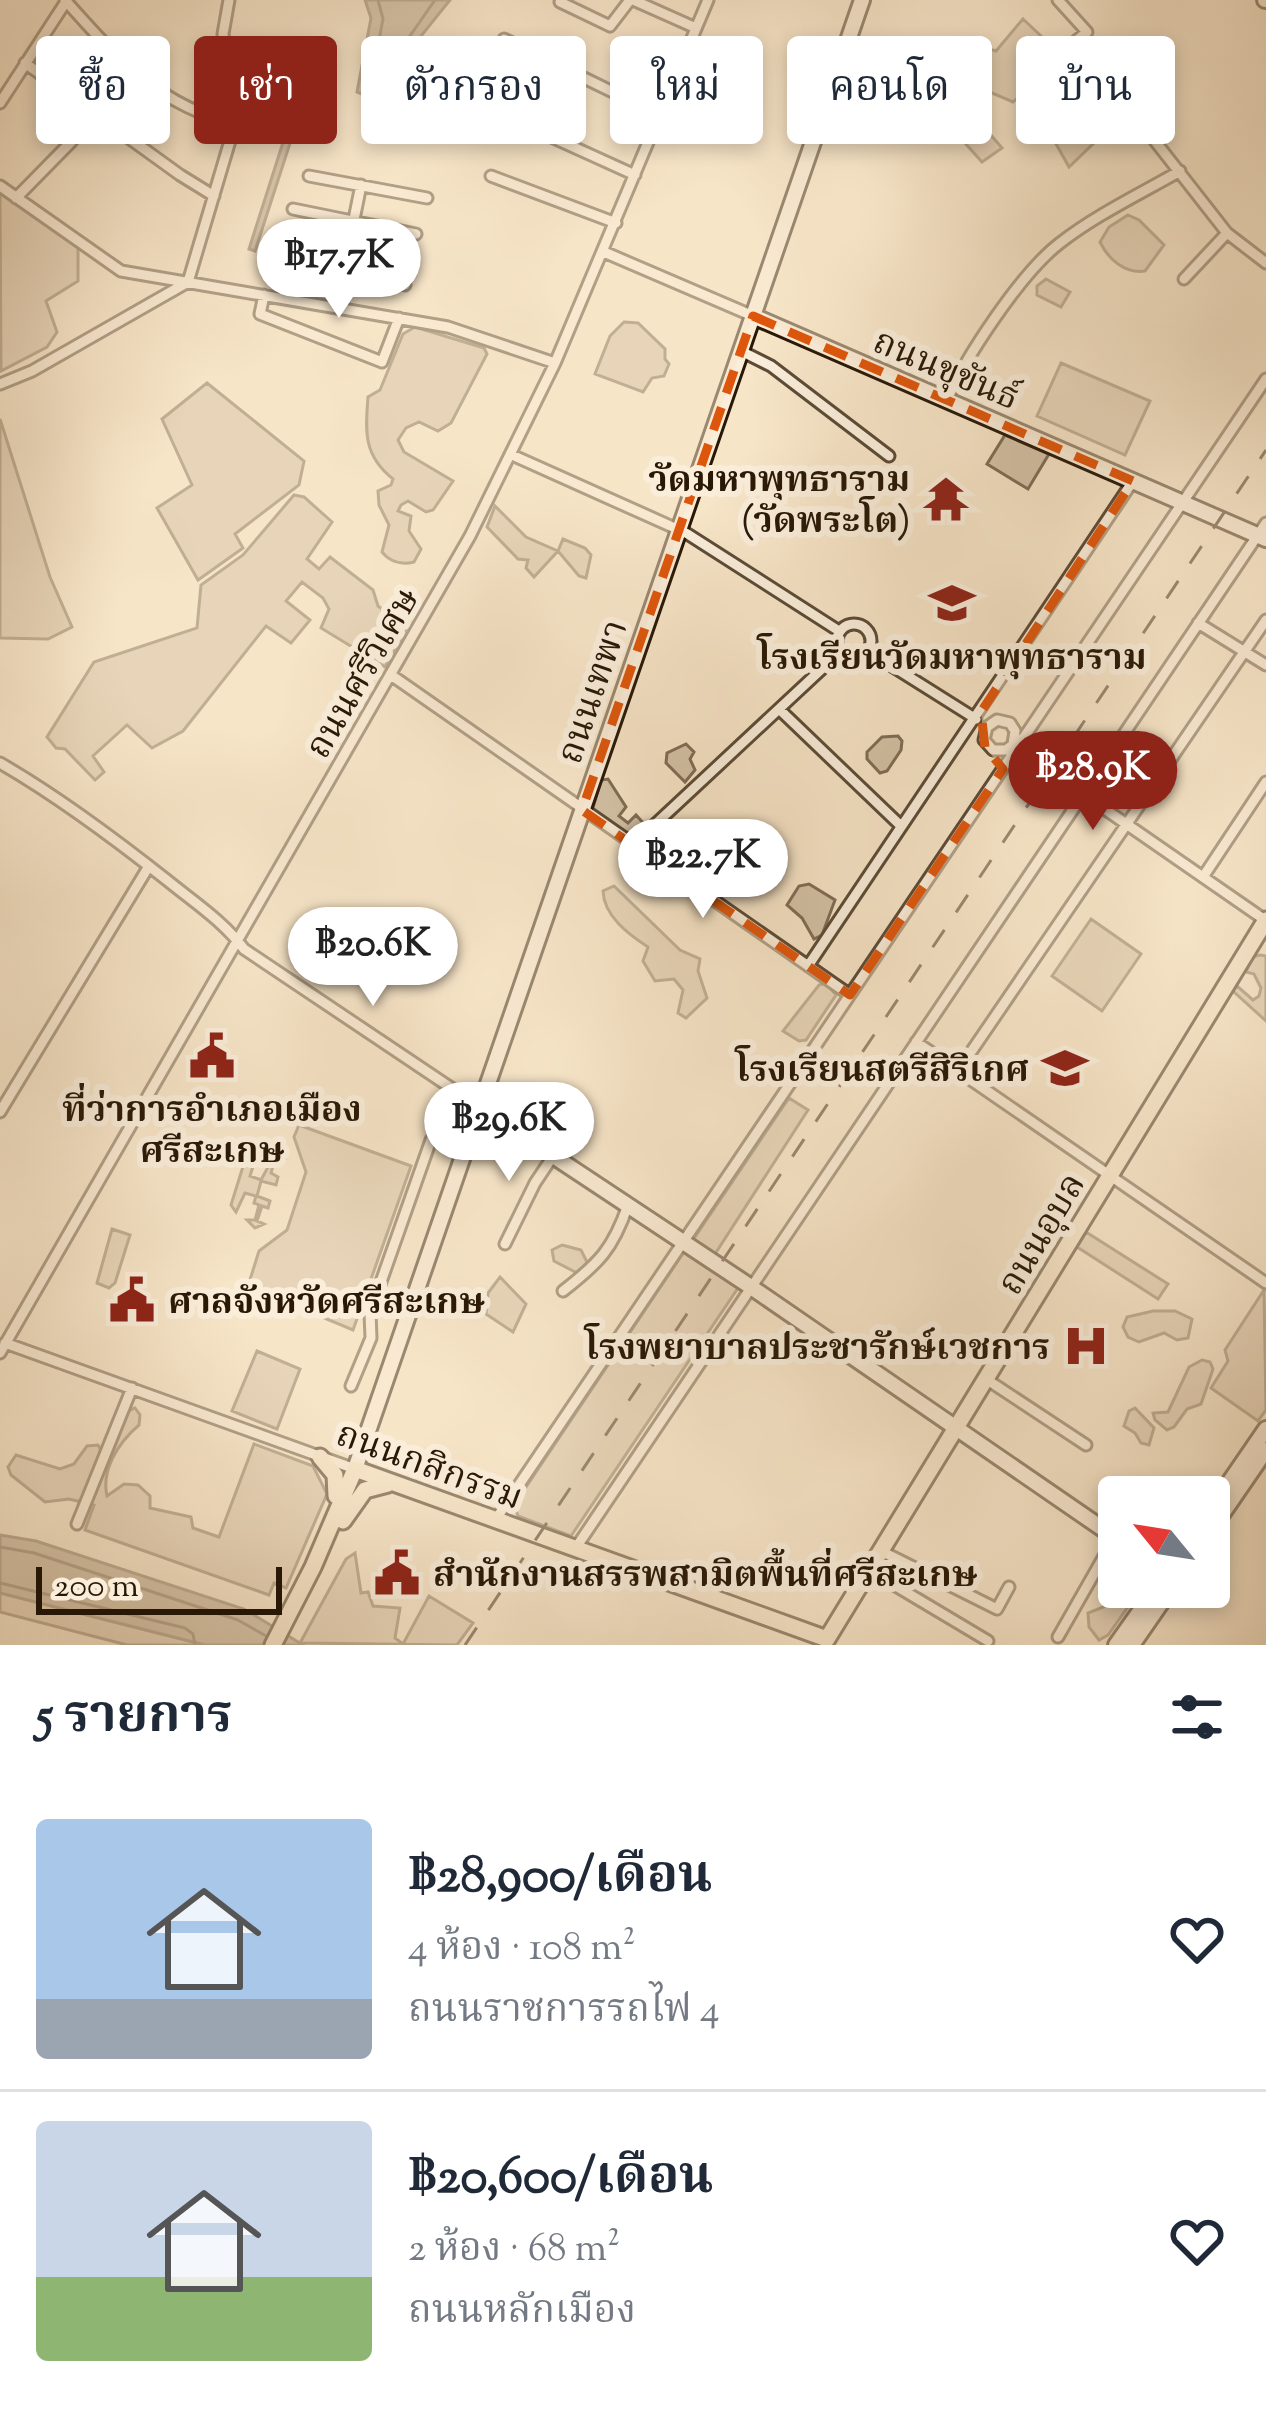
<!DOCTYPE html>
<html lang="th">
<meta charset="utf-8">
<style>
:root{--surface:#fff;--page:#f2f2f3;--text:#1f2937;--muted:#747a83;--line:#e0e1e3;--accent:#8f2418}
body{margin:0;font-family:"Sorts Mill Goudy","Noto Serif Thai",serif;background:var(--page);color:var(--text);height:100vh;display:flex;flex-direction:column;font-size:45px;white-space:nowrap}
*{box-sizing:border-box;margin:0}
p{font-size:39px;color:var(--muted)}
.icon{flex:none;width:66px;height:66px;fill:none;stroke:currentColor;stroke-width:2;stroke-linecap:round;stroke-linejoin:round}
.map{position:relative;height:1645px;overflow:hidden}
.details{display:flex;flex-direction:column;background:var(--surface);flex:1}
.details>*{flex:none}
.top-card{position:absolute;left:36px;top:36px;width:1194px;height:108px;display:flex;gap:24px}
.needle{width:78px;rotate:300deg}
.fabs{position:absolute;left:1098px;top:1476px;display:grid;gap:24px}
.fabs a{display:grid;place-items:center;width:132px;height:132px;border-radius:12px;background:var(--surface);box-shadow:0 6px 18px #0003;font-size:60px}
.scale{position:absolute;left:36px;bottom:30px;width:246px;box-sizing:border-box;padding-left:12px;border:6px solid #291806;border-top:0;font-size:33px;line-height:42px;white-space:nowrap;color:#291806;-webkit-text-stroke:9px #faeedb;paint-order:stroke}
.price{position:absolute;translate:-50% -102px;padding:0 27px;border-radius:42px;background:#fff;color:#222;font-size:39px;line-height:78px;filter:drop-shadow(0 3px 6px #0008)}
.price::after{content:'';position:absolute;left:50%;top:72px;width:36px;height:27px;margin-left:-18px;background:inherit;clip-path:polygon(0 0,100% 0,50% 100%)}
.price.on{background:var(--accent);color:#fff}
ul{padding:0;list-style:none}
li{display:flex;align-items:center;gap:36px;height:300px;padding:0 36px}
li+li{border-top:3px solid var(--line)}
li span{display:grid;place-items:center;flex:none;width:336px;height:240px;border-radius:12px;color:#555}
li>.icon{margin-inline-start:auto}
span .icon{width:144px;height:144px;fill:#fffc;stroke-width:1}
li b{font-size:51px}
h2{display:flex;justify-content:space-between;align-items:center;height:144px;padding:0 36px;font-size:51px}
.tag{padding:0 42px;border-radius:12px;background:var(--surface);box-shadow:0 6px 18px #0003;font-size:42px;line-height:108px}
.tag.on{background:var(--accent);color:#fff}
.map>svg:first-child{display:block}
.green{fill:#d4c2a7;stroke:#7e6d56;stroke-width:3}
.water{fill:#b19f86;stroke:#7b6953;stroke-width:3}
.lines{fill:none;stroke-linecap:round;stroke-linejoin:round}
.shore{stroke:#6d5c46;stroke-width:3}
.street-casing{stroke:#5c4b36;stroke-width:15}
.secondary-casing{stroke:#291806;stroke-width:20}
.primary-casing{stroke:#291806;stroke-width:21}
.street{stroke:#faeedb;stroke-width:9}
.secondary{stroke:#faeedb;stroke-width:14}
.primary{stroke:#f7e5c8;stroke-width:15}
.rail{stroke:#291806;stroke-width:3;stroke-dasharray:21 21;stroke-linecap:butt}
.marked{fill:none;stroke:#de560c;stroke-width:9;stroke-dasharray:24 15;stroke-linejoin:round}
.labels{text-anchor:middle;stroke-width:12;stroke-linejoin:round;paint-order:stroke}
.street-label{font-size:36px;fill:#291806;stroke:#faeedb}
.poi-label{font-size:36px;font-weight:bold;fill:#291806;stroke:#faeedb;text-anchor:end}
</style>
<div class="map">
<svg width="1266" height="1645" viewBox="0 0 1266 1645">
<rect width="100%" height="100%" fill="#f7e5c8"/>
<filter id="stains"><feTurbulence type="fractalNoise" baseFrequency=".00167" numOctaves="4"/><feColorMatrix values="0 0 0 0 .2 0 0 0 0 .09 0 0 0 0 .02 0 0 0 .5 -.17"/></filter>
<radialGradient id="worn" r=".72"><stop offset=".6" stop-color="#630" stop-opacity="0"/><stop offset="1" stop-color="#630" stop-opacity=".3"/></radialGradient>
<path class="green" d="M1023,19L1090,82L1043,129L1018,100L1022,94L1013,102L983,89L964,111L948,118L929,109V101L975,45L996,51Z
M1081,105L1098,122L1116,106L1124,114L1069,167L1051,135Z
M984,127L1002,148L982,162L964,142Z
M0,193L78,245V281L46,301L57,332L47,347L1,371Z
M1128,215L1139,220L1164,245L1145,271C1125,274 1108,259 1100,242L1109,227Z
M1046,279L1070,292L1061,307L1037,295V286Z
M624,322L638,323L665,349V359L669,364L664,376L652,378L643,392L595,374L610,336Z
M415,327L484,348L487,354L451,423L438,431L419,422L406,428L398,440L404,452L453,481L433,510L426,512L408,501L401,505L398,511L411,516L409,531L421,549L414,562C402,565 390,562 382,552L389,525L379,505L378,491L391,485L393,479C364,456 365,433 368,397L380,390L403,334Z
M1061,363L1150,401L1125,455L1037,416Z
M207,383L304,461L299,485L235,534L243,548L198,580L157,508L192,485L162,419Z
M0,419L50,577L72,627L48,639L0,638Z
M1005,435L1049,454L1028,489L987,464Z
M294,495L304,497L332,522L307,559L319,569L330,557L373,590L378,606L407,627L385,667L321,628L329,609L323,598L302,582L286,601L310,620L291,643L266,626L183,731L152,748L127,725L93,756L104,772L95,780L65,749L56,748L47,737L94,662L197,628L201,585L243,555Z
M495,506L526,537L558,551L563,539L585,548L591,555L586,578L579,576L558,551L534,577L526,568L528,560L518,559L487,527Z
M898,736L902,741L901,750L887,771L880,773L867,759V752L882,737Z
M686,744L694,752L690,759L695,770L685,782L666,763L667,753Z
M608,779L626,807L619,816L628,823L636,815L646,826L629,838L592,811L601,780Z
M809,884L835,900L822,935L814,939L802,918L787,905L799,886Z
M614,886L680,950L700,959L698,971L707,998L686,1018L678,1013L683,990L674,979L655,981L643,961L648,947C628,934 604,916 603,891Z
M1091,919L1141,954L1102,1011L1052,976Z
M1260,955L1266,956V1021L1233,991L1237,986L1253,1000L1259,996L1261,988L1254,974L1246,972L1252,957Z
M826,983L836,995L806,1040L799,1041L783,1031L819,985Z
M789,1098L808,1110L715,1254L693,1240Z
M299,1125L411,1166L353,1330L248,1286L259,1251L287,1230L306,1172L294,1137Z
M267,1152H276L283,1158H275L271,1173L278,1177L276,1185L261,1181L257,1196L270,1201L268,1208L262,1206L257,1221L264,1224L255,1228L247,1220H255L259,1205L254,1203L256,1196L245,1193L236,1212L231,1205L245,1160H255L250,1176L261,1180L273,1158Z
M112,1229L130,1235L115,1283L109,1288L97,1283Z
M1086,1232L1168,1284L1158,1299L1077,1247Z
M562,1245L581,1250L588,1264L581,1275L554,1261L552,1250Z
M684,1252L738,1288L571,1536L518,1516L514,1505Z
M500,1277L526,1304L513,1332L486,1314L488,1293Z
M1264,1290L1266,1410L1258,1421L1211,1388L1228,1361L1225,1350Z
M1153,1311H1175L1192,1319L1188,1338L1177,1340L1164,1333L1139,1342L1128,1337L1123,1327L1127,1317Z
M257,1351L300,1369L277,1429L232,1411Z
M1202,1360L1210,1362L1213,1369L1201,1404L1187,1409L1174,1427L1167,1430L1155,1420L1153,1413L1168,1412L1189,1367Z
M135,1408L140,1415L139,1425C118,1443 101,1470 107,1496L124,1484L138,1485L150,1496V1508L191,1517L193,1528L219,1537L254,1444L313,1466L327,1494L286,1588L274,1583L269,1595L85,1530L94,1505L69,1499L45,1502L11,1475L8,1467L16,1455L60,1469L74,1464L87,1446L98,1445L102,1452L124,1413Z
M1135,1408L1154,1428L1149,1445L1141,1443L1135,1433L1124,1426L1129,1411Z
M355,1553L361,1593L368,1592L373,1606L400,1608L395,1638L403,1644L429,1596L473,1623L457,1645L300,1643L346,1559Z
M1119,1587H1142L1108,1635L1099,1640L1089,1627L1088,1613L1106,1606Z
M0,1593L205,1645H127L0,1612Z"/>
<path class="water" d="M365,0H450L421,36L384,103L357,92L371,18Z
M300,89L307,91L255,251L249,249Z
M0,1535L36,1541L244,1609L303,1645H205L0,1593Z"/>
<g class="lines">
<path class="shore" d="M378,0L383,19L372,76L378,82L435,0
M0,1547L34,1553L238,1620L266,1636
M0,1583L185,1628L193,1634L195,1645"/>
<g class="street-casing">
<path id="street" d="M65,0C117,58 157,105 235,124
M633,0L696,28
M1058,0L1087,32L1065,50L1144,127L1227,233L1266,263
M560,2L610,26L630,0
M504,39L660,115
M25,63L180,175L214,196
M472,101L635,175
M0,103L67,0
M1045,134L1098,81
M309,176L427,198
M491,176L616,223
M0,186L121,271L448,327L555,363
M16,198L71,142L130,69
M293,209L416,234
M604,252L753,316
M275,258L405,285
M1184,279L1227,233
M264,295L260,314L382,362L399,318
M336,308L361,185
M741,351L771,366L889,456
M0,384L32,371L188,282L235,124L223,34L229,0
M947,400C966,356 1022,272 1060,243C1096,215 1140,194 1180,171
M512,455L686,533L839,631
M1198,623L1266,665
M837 641a17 17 0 1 1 34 0a17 17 0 1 1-34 0Z
M868,651L976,719
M391,675L850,995
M779,709L901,826
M1013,744L1015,731L1010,723L997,720L987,727L984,740L993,750H1006L1021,739
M0,763C59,797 115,839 168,881C195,903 224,922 244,949L481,1108
M1083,794L1265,920
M633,845L840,652
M1203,877L1266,782
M808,966L1133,481
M916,1042L1266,1283
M958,1071L1266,620
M0,1112L149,866
M505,1244L535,1183L553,1156
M563,1291C599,1263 613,1249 628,1205
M5,1343L355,1469
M0,1353L470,536L555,363L708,0
M986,1379L1086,1445
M351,1386L371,1338L370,1313L431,1140
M496,1519L1266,379
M77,1524L132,1388
M575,1549L1266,523
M881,1551L997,1609L1009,1587
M869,1570L988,1641
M1058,1637L1115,1537"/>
</g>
<g class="secondary-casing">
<path id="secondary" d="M1265,0H1266
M753,316L1266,539
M481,1108L751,1287L1119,1540
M355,1469L862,0
M1209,1512L1266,1429
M1209,1533L1266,1450
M1116,1645L1157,1587
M1132,1645L1172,1587"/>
</g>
<g class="primary-casing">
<path id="primary" d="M320,1457L335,1475L336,1496
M355,1469L827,1639L1266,920
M343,1521L365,1490L388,1484
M273,1645L313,1567L355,1469"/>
</g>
<use href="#street" class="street"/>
<use href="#secondary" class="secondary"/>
<use href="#primary" class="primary"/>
<path class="rail" d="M465,1645L1266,450"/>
</g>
<path d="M0 0H1266V1645H0ZM753,316L1133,481L981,712L985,747L1003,769L850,995L582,810Z" fill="#f7e5c8" fill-opacity=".55" fill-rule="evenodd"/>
<path class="marked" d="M753,316L1133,481L981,712L985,747L1003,769L850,995L582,810Z"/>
<defs>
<g id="temple-bare" transform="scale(3.6)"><path d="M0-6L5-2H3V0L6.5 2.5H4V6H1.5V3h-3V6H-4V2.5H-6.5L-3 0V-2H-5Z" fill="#8f2418" stroke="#faeedb" stroke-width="2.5" paint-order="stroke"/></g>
<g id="school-bare" transform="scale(3.6)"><path d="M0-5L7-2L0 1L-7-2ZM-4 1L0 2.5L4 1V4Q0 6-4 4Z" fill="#8f2418" stroke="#faeedb" stroke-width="2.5" paint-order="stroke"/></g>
<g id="civic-bare" transform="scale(3.6)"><path d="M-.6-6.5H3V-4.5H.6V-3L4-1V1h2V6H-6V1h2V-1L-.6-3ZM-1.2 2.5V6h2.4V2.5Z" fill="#8f2418" stroke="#faeedb" stroke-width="2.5" paint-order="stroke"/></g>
<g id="hospital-bare" transform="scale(3.6)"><path d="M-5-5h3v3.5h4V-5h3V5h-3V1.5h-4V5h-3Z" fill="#8f2418" stroke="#faeedb" stroke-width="2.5" paint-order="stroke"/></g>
</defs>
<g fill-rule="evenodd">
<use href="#temple-bare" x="946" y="499"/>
<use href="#school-bare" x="952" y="603"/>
<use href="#civic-bare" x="212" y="1056"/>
<use href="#school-bare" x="1065" y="1068"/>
<use href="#civic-bare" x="132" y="1300"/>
<use href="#hospital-bare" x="1086" y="1346"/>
<use href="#civic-bare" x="397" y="1573"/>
</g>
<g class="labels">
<g class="street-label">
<text transform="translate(947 368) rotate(23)" y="13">ถนนขุขันธ์</text>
<text transform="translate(361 672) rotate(-60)" y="13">ถนนศรีวิเศษ</text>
<text transform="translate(591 691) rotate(-71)" y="13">ถนนเทพา</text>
<text transform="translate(1040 1233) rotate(-59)" y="13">ถนนอุบล</text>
<text transform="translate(430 1464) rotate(20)" y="13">ถนนกสิกรรม</text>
</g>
<g class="poi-label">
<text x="910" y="491">วัดมหาพุทธาราม<tspan x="910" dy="41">(วัดพระโต)</tspan></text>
<text x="952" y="669" text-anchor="middle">โรงเรียนวัดมหาพุทธาราม</text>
<text x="1029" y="1081">โรงเรียนสตรีสิริเกศ</text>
<text x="212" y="1121" text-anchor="middle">ที่ว่าการอำเภอเมือง<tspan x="212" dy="41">ศรีสะเกษ</tspan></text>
<text x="168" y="1313" text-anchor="start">ศาลจังหวัดศรีสะเกษ</text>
<text x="1050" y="1359">โรงพยาบาลประชารักษ์เวชการ</text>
<text x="433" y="1586" text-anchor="start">สำนักงานสรรพสามิตพื้นที่ศรีสะเกษ</text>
</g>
</g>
<rect width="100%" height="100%" filter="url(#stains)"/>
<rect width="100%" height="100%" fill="url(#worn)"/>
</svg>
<div class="fabs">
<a><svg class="needle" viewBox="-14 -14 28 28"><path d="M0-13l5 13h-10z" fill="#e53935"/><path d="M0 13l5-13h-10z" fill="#747a83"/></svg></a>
</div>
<div class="scale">200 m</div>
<b class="price" style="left:339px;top:321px">฿17.7K</b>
<b class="price on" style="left:1093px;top:833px">฿28.9K</b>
<b class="price" style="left:703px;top:921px">฿22.7K</b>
<b class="price" style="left:373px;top:1009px">฿20.6K</b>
<b class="price" style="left:509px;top:1184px">฿29.6K</b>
<div class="top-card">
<a class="tag">ซื้อ</a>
<a class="tag on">เช่า</a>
<a class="tag">ตัวกรอง</a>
<a class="tag">ใหม่</a>
<a class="tag">คอนโด</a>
<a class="tag">บ้าน</a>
</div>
</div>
<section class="details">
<h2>5 รายการ<svg class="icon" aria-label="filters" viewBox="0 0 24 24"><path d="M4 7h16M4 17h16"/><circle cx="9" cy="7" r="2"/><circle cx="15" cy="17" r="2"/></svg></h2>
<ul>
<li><span style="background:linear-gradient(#a9c7e8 75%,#9aa5b1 0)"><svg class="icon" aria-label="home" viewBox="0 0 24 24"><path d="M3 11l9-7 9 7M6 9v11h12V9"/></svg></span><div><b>฿28,900/เดือน</b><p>4 ห้อง · 108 m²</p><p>ถนนราชการรถไฟ 4</p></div><svg class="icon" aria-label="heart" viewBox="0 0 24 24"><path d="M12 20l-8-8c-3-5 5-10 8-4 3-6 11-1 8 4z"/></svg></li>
<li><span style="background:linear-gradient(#c9d6e8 65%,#8fb573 0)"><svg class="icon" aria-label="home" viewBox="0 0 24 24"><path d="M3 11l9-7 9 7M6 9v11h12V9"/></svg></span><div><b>฿20,600/เดือน</b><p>2 ห้อง · 68 m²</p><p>ถนนหลักเมือง</p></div><svg class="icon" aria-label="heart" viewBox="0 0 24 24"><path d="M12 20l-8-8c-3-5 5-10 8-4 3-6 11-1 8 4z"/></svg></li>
</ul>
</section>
